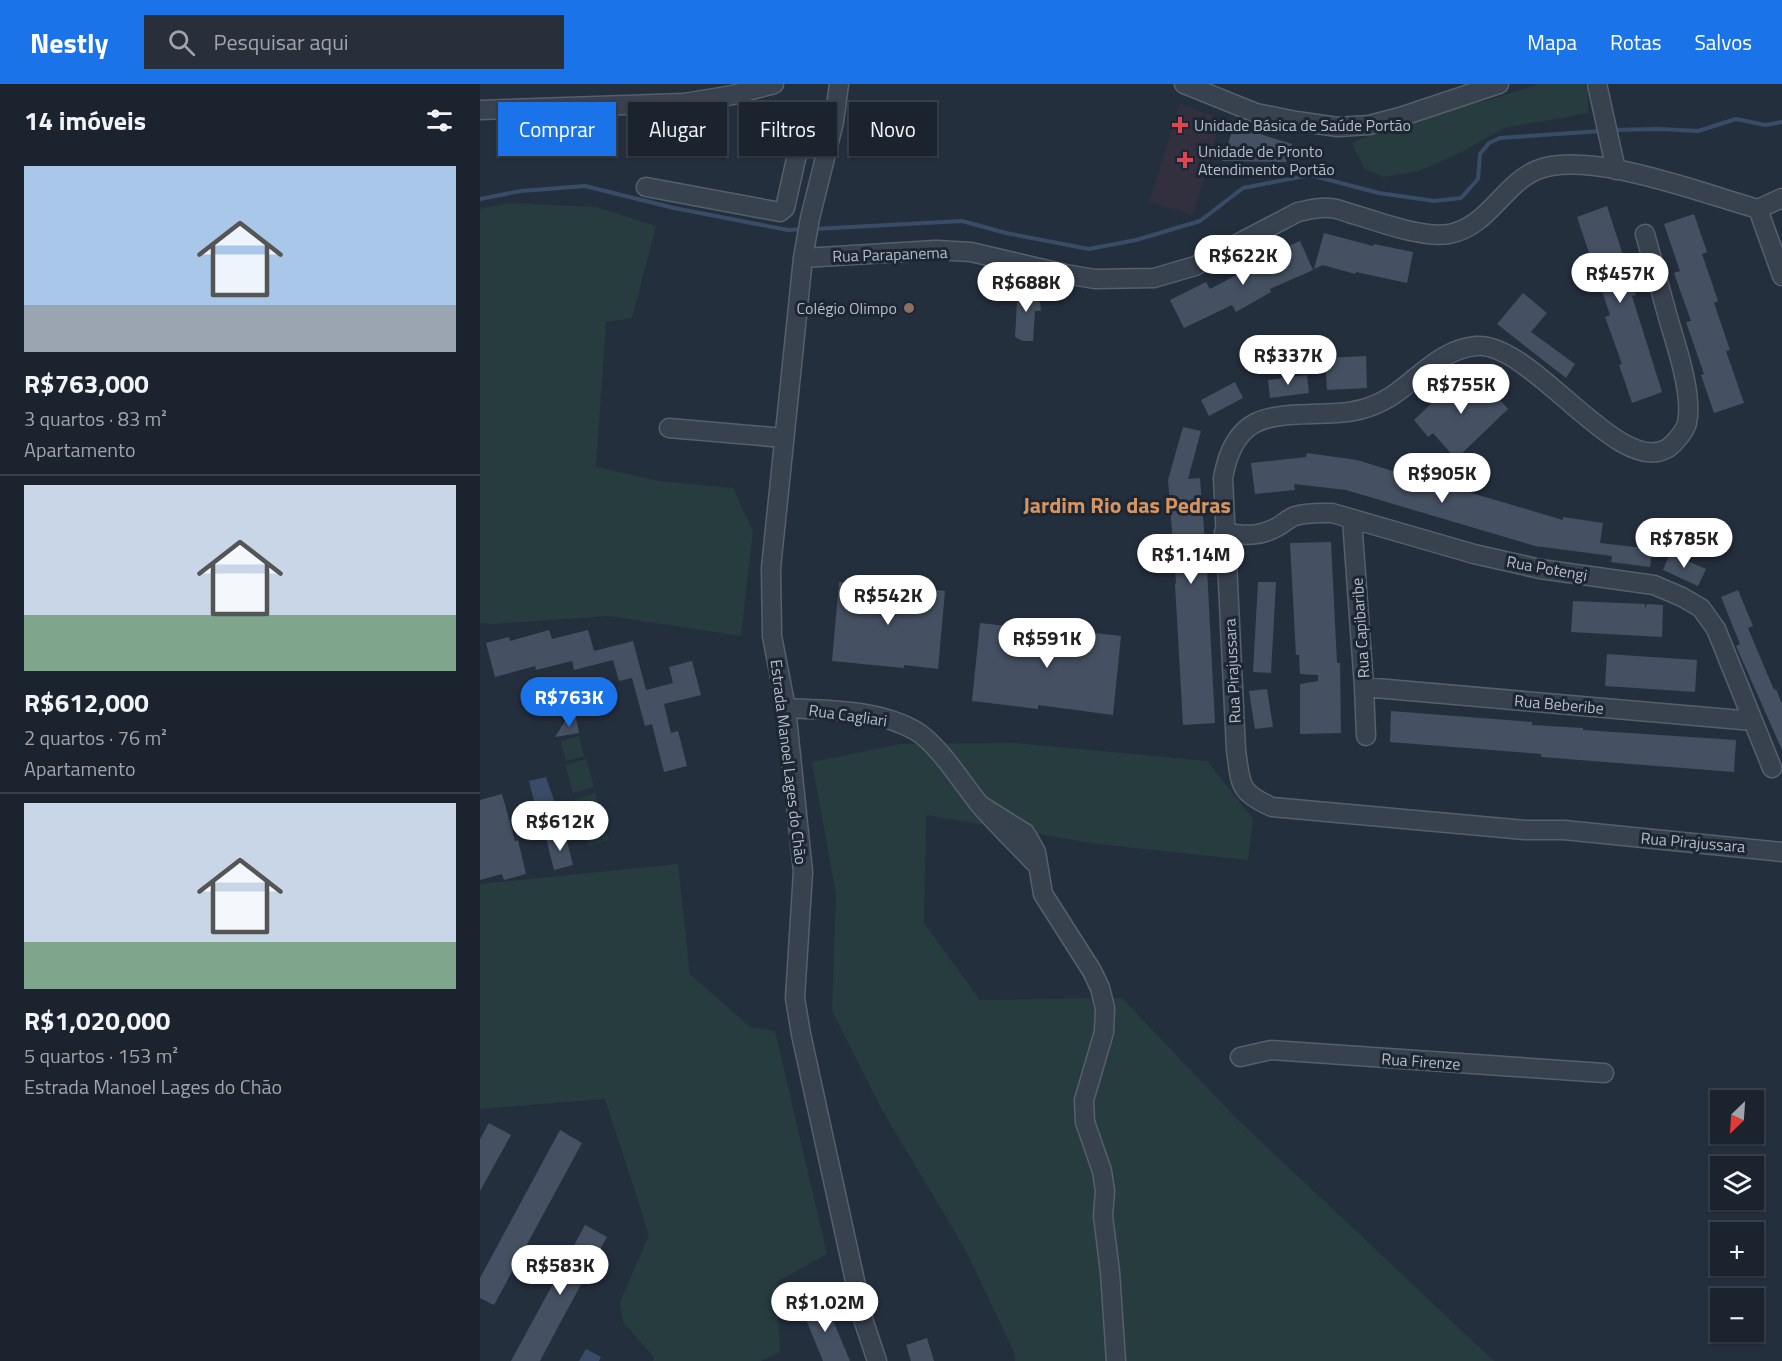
<!DOCTYPE html>
<html lang="pt">
<meta charset="utf-8">
<style>
:root{--surface:#1b232e;--page:#282f3a;--text:#f1f3f6;--muted:#a0a4aa;--line:#39404a;--accent:#1a73e8}
body{margin:0;font-family:"Titillium Web",sans-serif;background:var(--page);color:var(--text);height:100vh;display:flex;flex-direction:column;font-size:22px;white-space:nowrap}
*{box-sizing:border-box;margin:0}
p{font-size:20px;color:var(--muted)}
.icon{flex:none;width:33px;height:33px;fill:none;stroke:currentColor;stroke-width:2;stroke-linecap:round;stroke-linejoin:round}
.map{position:relative;flex:1;overflow:hidden}
.sheet{display:flex;flex-direction:column;background:var(--surface);width:480px}
.sheet>*{flex:none}
.banner{position:absolute;left:18px;top:18px;width:570px;height:54px;display:flex;gap:12px}
.needle{width:39px;rotate:205deg}
.tools{position:absolute;left:1230px;top:1006px;display:grid;gap:12px}
.tools a{display:grid;place-items:center;width:54px;height:54px;border-radius:0px;background:var(--surface);box-shadow:0 2px 4px #0004,0 0 0 2px var(--line);font-size:30px}
.price{position:absolute;translate:-50% -51px;padding:0 14px;border-radius:21px;background:#fff;color:#222;font-size:20px;line-height:39px;filter:drop-shadow(0 2px 3px #0008)}
.price::after{content:'';position:absolute;left:50%;top:36px;width:18px;height:14px;margin-left:-9px;background:inherit;clip-path:polygon(0 0,100% 0,50% 100%)}
.price.active{background:var(--accent);color:#fff}
ul{padding:0;list-style:none}
li{display:grid;align-content:center;gap:12px;height:318px;padding:0 24px}
li+li{border-top:2px solid var(--line)}
li span{display:grid;place-items:center;height:186px;border-radius:0px;color:#555}
li>.icon{margin-inline-start:auto}
span .icon{width:108px;height:108px;fill:#fffc;stroke-width:1}
li b{font-size:26px}
h2{display:flex;justify-content:space-between;align-items:center;height:72px;padding:0 24px;font-size:26px}
.chip{padding:0 21px;border-radius:0px;background:var(--surface);box-shadow:0 2px 4px #0004,0 0 0 2px var(--line);font-size:21px;line-height:54px}
.chip.active{background:var(--accent);color:#fff}
header{display:flex;align-items:center;gap:36px;box-sizing:border-box;height:84px;padding:0 30px;background:var(--accent);color:#fff}
header strong{font-size:28px}
nav{display:flex;gap:33px;margin-inline-start:auto;font-size:21px}
.search{width:420px;height:54px;background:var(--page);display:flex;align-items:center;gap:15px;box-sizing:border-box;padding:0 21px;border-radius:0px;color:var(--muted);font-size:22px}
main{display:flex;flex:1;min-height:0}
.map>svg:first-child{display:block}
.medical{fill:#32303f}
.green{fill:#263c3f}
.water{fill:#394c67}
.lines{fill:none;stroke-linecap:round;stroke-linejoin:round}
.stream{stroke:#394c67;stroke-width:4}
.building{fill:#455162}
.minor-casing{stroke:#565f6c;stroke-width:21}
.minor{stroke:#38414e;stroke-width:18}
.health-dot{fill:#e0444e;stroke:#1d2633;stroke-width:2}
.education-dot{fill:#8d6e63;stroke:#1d2633;stroke-width:2}
.labels{text-anchor:middle;stroke-width:6;stroke-linejoin:round;paint-order:stroke}
.poi-label{font-size:16px;fill:#b4bcc9;stroke:#1d2633;text-anchor:start}
.street-label{font-size:16px;fill:#b4bcc9;stroke:#1d2633}
.district-label{font-size:22px;font-weight:bold;fill:#d59563;stroke:#1d2633}
</style>
<header>
<strong>Nestly</strong>
<div class="search"><svg class="icon" aria-label="search" viewBox="0 0 24 24"><circle cx="10" cy="10" r="6"/><path d="M15 15l6 6"/></svg>Pesquisar aqui</div>
<nav><a>Mapa</a><a>Rotas</a><a>Salvos</a></nav>
</header>
<main>
<section class="sheet">
<h2>14 imóveis<svg class="icon" aria-label="filters" viewBox="0 0 24 24"><path d="M4 7h16M4 17h16"/><circle cx="9" cy="7" r="2"/><circle cx="15" cy="17" r="2"/></svg></h2>
<ul>
<li><span style="background:linear-gradient(#a9c7e8 75%,#9aa5b1 0)"><svg class="icon" aria-label="home" viewBox="0 0 24 24"><path d="M3 11l9-7 9 7M6 9v11h12V9"/></svg></span><div><b>R$763,000</b><p>3 quartos · 83 m²</p><p>Apartamento</p></div></li>
<li><span style="background:linear-gradient(#c9d6e8 70%,#7fa58c 0)"><svg class="icon" aria-label="home" viewBox="0 0 24 24"><path d="M3 11l9-7 9 7M6 9v11h12V9"/></svg></span><div><b>R$612,000</b><p>2 quartos · 76 m²</p><p>Apartamento</p></div></li>
<li><span style="background:linear-gradient(#c9d6e8 75%,#7fa58c 0)"><svg class="icon" aria-label="home" viewBox="0 0 24 24"><path d="M3 11l9-7 9 7M6 9v11h12V9"/></svg></span><div><b>R$1,020,000</b><p>5 quartos · 153 m²</p><p>Estrada Manoel Lages do Chão</p></div></li>
</ul>
</section>
<div class="map">
<svg width="1302" height="1277" viewBox="0 0 1302 1277">
<rect width="100%" height="100%" fill="#242f3e"/>
<path class="medical" d="M700,20L741,35L713,131L669,118Z"/>
<path class="green" d="M1058,0H1105L1108,7V29L1024,44L982,68L939,87L904,93L884,85L872,59C931,31 997,23 1058,0Z
M29,119L116,123L176,142L152,234L126,238L116,383L179,397L253,404L273,447L261,552L129,532L13,540L0,539V125Z
M99,652L104,672L86,677L81,657Z
M535,659L727,677L773,735L768,776L617,760L446,731L444,839L500,916L642,914L756,1034L1014,1277H535V1270L484,1163L402,1026L352,927L356,810L332,678L421,660Z
M106,675L114,703L93,709L85,681Z
M115,709L129,756L109,762L94,715Z
M198,780L210,890L270,943L295,947L347,1170L297,1198L300,1268L281,1277H173L174,1273L143,1238L140,1218L169,1151L125,1015L0,1025V800Z"/>
<path class="water" d="M66,693L78,728L58,733L49,697Z
M106,1265L121,1273L119,1277H99Z"/>
<g class="lines">
<path class="stream" d="M1132,46L1179,45L1218,47L1256,35L1285,41L1302,38
M0,115L41,107L105,102L194,124L308,146L324,145
M334,145L482,137L526,149L609,165L656,156L720,137L763,104L830,91L899,109L954,117L981,114L998,95L1000,70L1009,59L1020,54L1121,47"/>
</g>
<path class="building" d="M754,42L812,60L806,78L742,77Z
M1127,122L1156,211L1152,212L1182,308L1152,319L1139,281L1142,280L1125,233L1130,231L1097,133Z
M1214,130L1227,168L1222,170L1238,217L1234,219L1250,266L1246,267L1264,319L1234,329L1221,291L1224,290L1206,238L1211,237L1194,189L1200,187L1184,140Z
M844,149L893,162L894,160L933,168L927,199L876,188L875,190L843,181L834,185Z
M820,157L833,186L790,205L791,208L756,228L752,221L704,244L690,216L726,198L730,205L784,176L783,173Z
M538,201L555,203L556,216L560,218L561,227H555L553,257H543L535,253Z
M1043,209L1067,229L1051,248L1095,280L1086,294L1017,240Z
M886,272L887,304L847,306L845,274Z
M986,286L1009,313L1013,308L1028,325L976,375L953,349L948,353L934,336Z
M827,291L829,309L790,314L788,296Z
M755,298L763,314L729,332L721,316Z
M703,343L721,347L708,395L720,394L727,485L735,639L703,641L695,500L696,499L688,396Z
M827,369L877,376L981,408V406L1083,436V433L1123,439L1120,459L1172,465L1170,483L1131,478L1132,472L1055,462L866,406L814,400L815,406L775,410L771,379L826,373Z
M851,458L857,579H860L861,649L820,650V600L838,597V591L820,590L819,571H816L810,459Z
M1190,469L1226,485L1218,502L1183,486Z
M359,498L435,506V503L465,507L458,585L424,581V584L352,577Z
M778,498H796L791,589L773,588Z
M1258,506L1273,542L1268,544L1294,606L1296,605L1302,620V666L1256,562L1260,560L1241,513Z
M1093,517L1165,520V525L1167,520L1183,521L1182,553L1091,548Z
M500,539L572,547V544L641,552L633,631L558,621V625L492,617Z
M69,546L72,555L108,546L114,567L153,557L166,606L193,599L189,583L212,577L221,611L184,620L191,649L198,647L207,682L184,688L172,640L165,642L152,594L139,597L133,576L94,586L92,577L56,586L55,582L15,593L6,559L29,553L30,557Z
M1127,570L1217,576L1215,608L1125,602Z
M787,605L793,643L775,645L769,607Z
M911,627L1052,638V641L1103,644V646L1256,656L1254,688L1061,673V670L910,658Z
M96,633L99,649L75,653L85,637Z
M22,710L35,757L38,756L46,790L24,796L22,790L0,796V716Z
M85,749L93,781L74,786L66,754Z
M9,1039L31,1051L0,1107V1055Z
M80,1046L102,1059L14,1221L0,1214V1194Z
M105,1141L127,1153L79,1241L60,1277H31Z
M345,1217L370,1277H343L322,1226Z
M447,1254L454,1277H431L426,1261Z"/>
<g class="lines">
<g class="minor-casing">
<path id="minor" d="M359,0L354,38L330,134L323,174L291,484L292,552L306,624L323,788L315,914L321,950L384,1238L397,1277
M704,0L776,29L816,37L858,43L889,41L920,33L1019,0
M1117,0L1136,86
M0,26L204,19L253,11L294,0
M166,103L300,128L305,124L318,66L321,64L348,63
M1278,125L1302,192
M1165,150C1173,179 1181,208 1189,237C1197,264 1213,311 1207,339C1205,347 1195,359 1188,364C1139,395 1052,257 996,262C963,265 941,291 916,309C898,322 878,328 857,329C797,333 756,322 743,394L756,666C761,701 758,708 792,723L1045,746H1084L1302,768
M323,174L456,166L491,168L585,190L615,195L674,194L715,182L818,128C828,126 839,123 849,124C858,124 867,129 876,131C902,139 942,154 969,150C1008,143 1023,100 1057,86C1108,65 1224,110 1278,125L1302,114
M189,344L304,354
M872,435L884,603L886,652
M744,448C765,452 780,453 799,442C804,439 809,434 815,432C827,428 840,429 852,429L994,470L1060,485L1174,501L1202,513L1221,524L1236,545L1292,684
M884,603L1273,637
M306,624C349,626 398,625 436,647C458,660 483,700 500,721C517,741 536,759 554,778
M502,722L545,749L551,759L556,768L563,810L612,887L620,904L625,924L624,948L604,1016L605,1038L622,1087L625,1107L623,1132L630,1188L636,1277
M760,973L791,966L1124,989"/>
</g>
<use href="#minor" class="minor"/>
</g>
<g class="health-dot">
<path d="M697 32h6v6h6v6h-6v6h-6v-6h-6v-6h6z"/>
<path d="M702 67h6v6h6v6h-6v6h-6v-6h-6v-6h6z"/>
</g>
<circle class="education-dot" cx="429" cy="224" r="6"/>
<g class="labels">
<g class="poi-label">
<text x="714" y="47">Unidade Básica de Saúde Portão</text>
<text x="718" y="73">Unidade de Pronto<tspan x="718" dy="18">Atendimento Portão</tspan></text>
<text x="417" y="230" text-anchor="end">Colégio Olimpo</text>
</g>
<g class="street-label">
<text transform="translate(410 170) rotate(-2)" y="6">Rua Parapanema</text>
<text transform="translate(1067 484) rotate(10)" y="6">Rua Potengi</text>
<text transform="translate(880 544) rotate(-94)" y="6">Rua Capibaribe</text>
<text transform="translate(752 587) rotate(-93)" y="6">Rua Pirajussara</text>
<text transform="translate(1079 620) rotate(5)" y="6">Rua Beberibe</text>
<text transform="translate(368 631) rotate(8)" y="6">Rua Cagliari</text>
<text transform="translate(309 678) rotate(83)" y="6">Estrada Manoel Lages do Chão</text>
<text transform="translate(1213 758) rotate(5)" y="6">Rua Pirajussara</text>
<text transform="translate(941 977) rotate(4)" y="6">Rua Firenze</text>
</g>
<g class="district-label">
<text x="647" y="429">Jardim Rio das Pedras</text>
</g>
</g>
</svg>
<div class="tools">
<a><svg class="needle" viewBox="-14 -14 28 28"><path d="M0-13l5 13h-10z" fill="#e53935"/><path d="M0 13l5-13h-10z" fill="#a0a4aa"/></svg></a>
<a><svg class="icon" aria-label="layers" viewBox="0 0 24 24"><path d="M12 4l9 5-9 5-9-5zM3 14l9 5 9-5"/></svg></a>
<a>+</a>
<a>−</a>
</div>
<b class="price" style="left:763px;top:202px">R$622K</b>
<b class="price" style="left:1140px;top:220px">R$457K</b>
<b class="price" style="left:546px;top:229px">R$688K</b>
<b class="price" style="left:808px;top:302px">R$337K</b>
<b class="price" style="left:981px;top:331px">R$755K</b>
<b class="price" style="left:962px;top:420px">R$905K</b>
<b class="price" style="left:1204px;top:485px">R$785K</b>
<b class="price" style="left:711px;top:501px">R$1.14M</b>
<b class="price" style="left:408px;top:542px">R$542K</b>
<b class="price" style="left:567px;top:585px">R$591K</b>
<b class="price active" style="left:89px;top:644px">R$763K</b>
<b class="price" style="left:80px;top:768px">R$612K</b>
<b class="price" style="left:80px;top:1212px">R$583K</b>
<b class="price" style="left:345px;top:1249px">R$1.02M</b>
<div class="banner">
<a class="chip active">Comprar</a>
<a class="chip">Alugar</a>
<a class="chip">Filtros</a>
<a class="chip">Novo</a>
</div>
</div>
</main>
